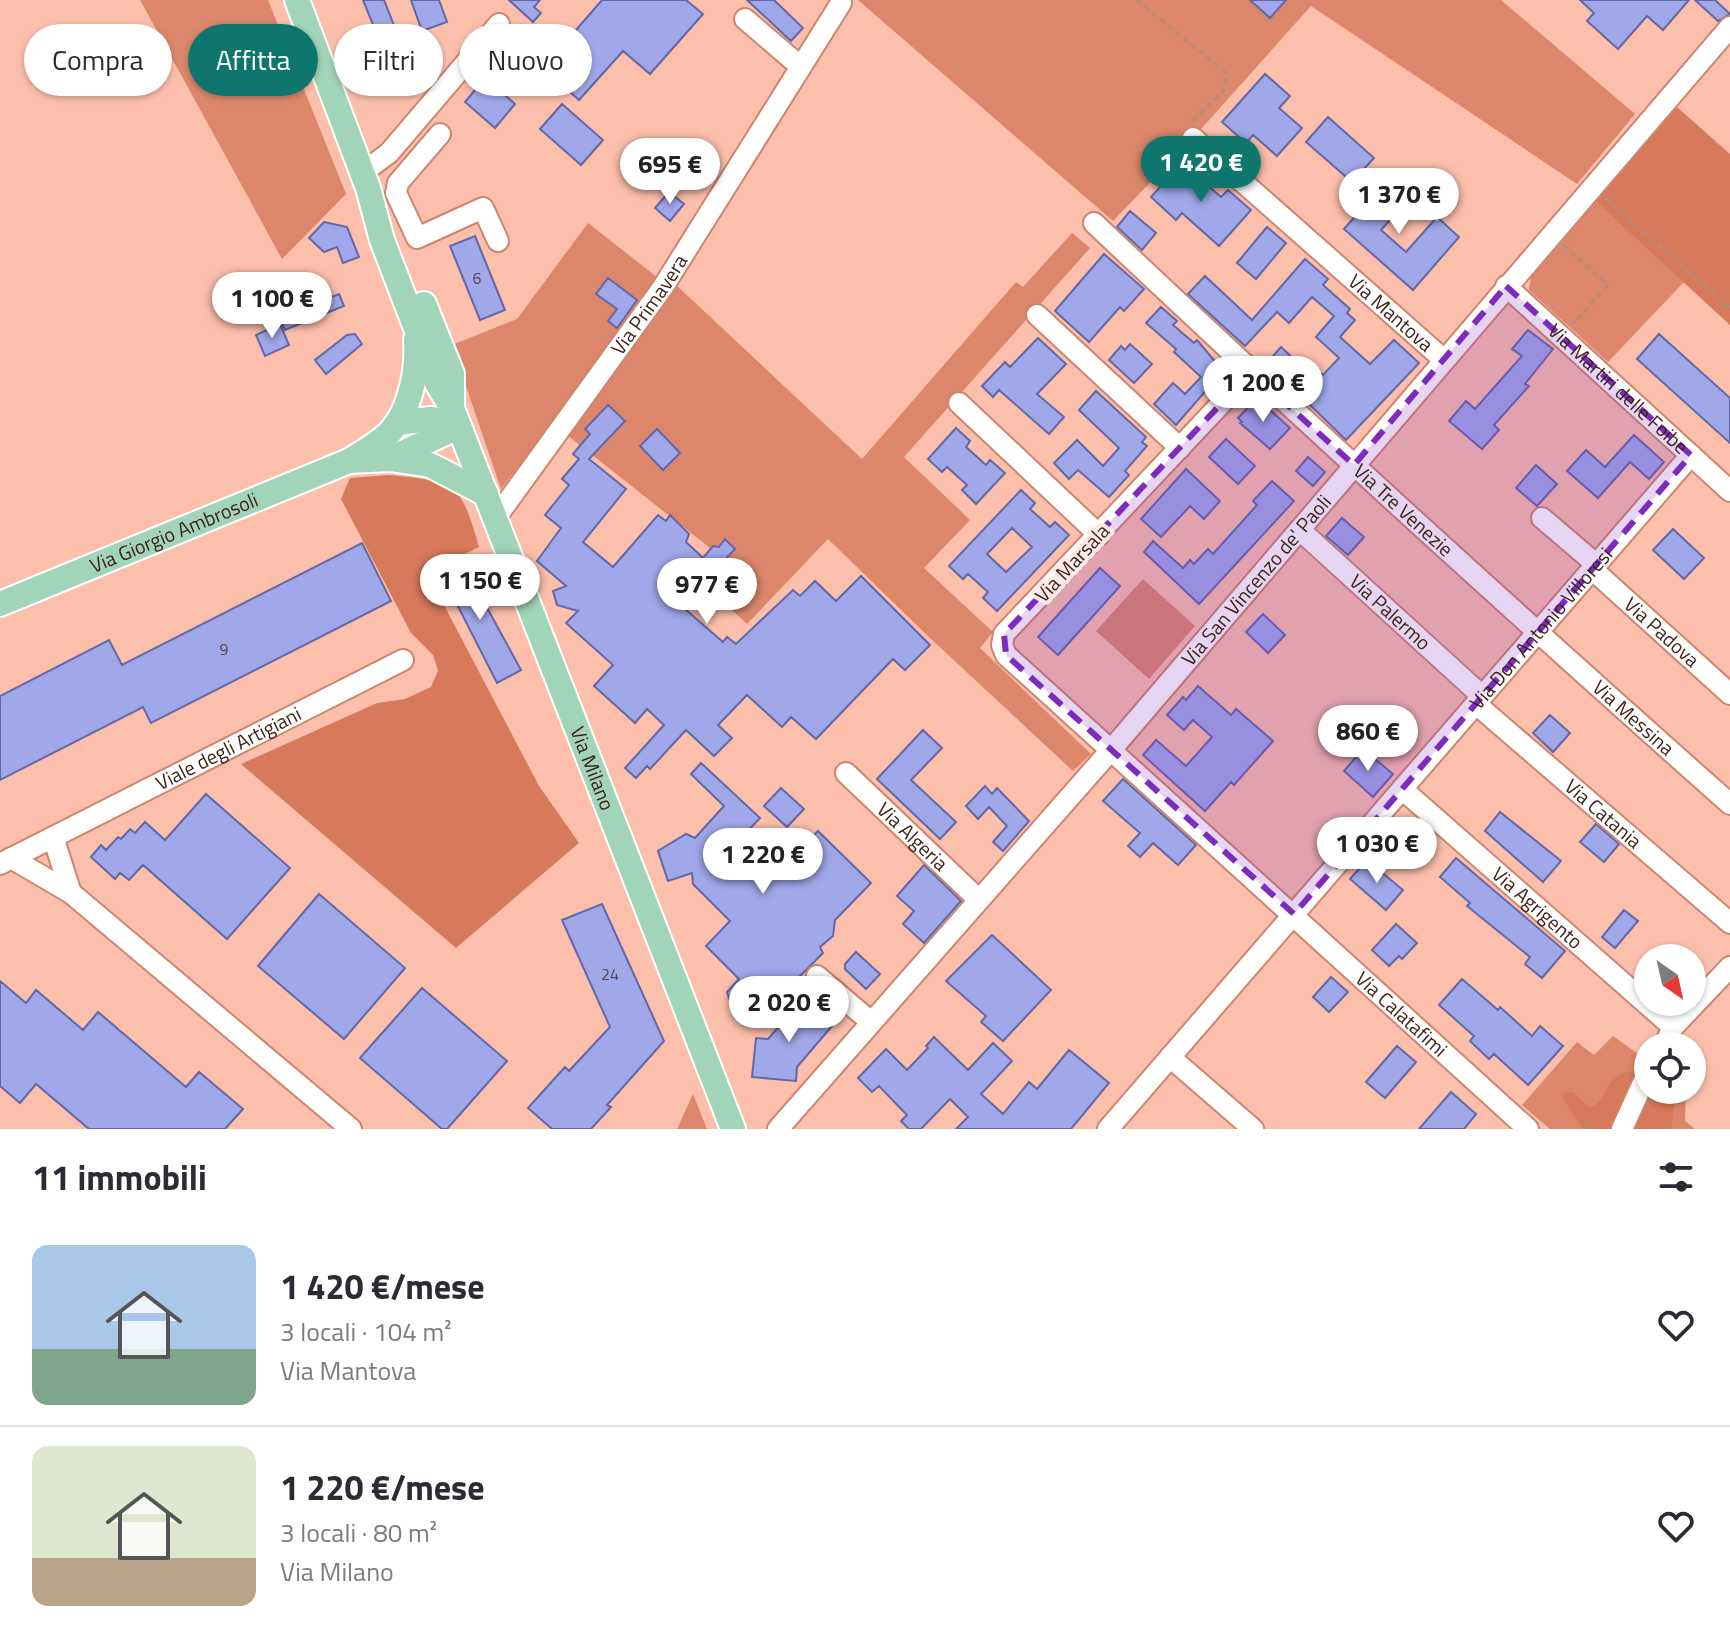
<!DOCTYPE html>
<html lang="it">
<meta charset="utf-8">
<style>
:root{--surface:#fff;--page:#f2f2f3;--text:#2b2b33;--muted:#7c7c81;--line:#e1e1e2;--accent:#0f766e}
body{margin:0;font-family:"Titillium Web",sans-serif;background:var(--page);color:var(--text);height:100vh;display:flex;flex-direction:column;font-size:30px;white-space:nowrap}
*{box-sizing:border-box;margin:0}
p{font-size:26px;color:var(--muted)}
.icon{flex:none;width:44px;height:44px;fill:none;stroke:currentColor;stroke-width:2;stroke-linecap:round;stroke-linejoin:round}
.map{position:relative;height:1129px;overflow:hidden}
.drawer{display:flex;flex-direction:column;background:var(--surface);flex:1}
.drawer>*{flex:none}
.hud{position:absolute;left:24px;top:24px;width:800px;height:72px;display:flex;gap:16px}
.needle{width:52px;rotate:146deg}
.buttons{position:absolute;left:1634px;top:944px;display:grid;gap:16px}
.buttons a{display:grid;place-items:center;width:72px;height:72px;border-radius:50%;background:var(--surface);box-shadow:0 2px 6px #0004;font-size:40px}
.price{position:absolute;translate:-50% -68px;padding:0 18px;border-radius:28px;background:#fff;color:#222;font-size:26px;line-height:52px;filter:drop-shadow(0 2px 4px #0008)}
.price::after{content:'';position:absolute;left:50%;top:48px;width:24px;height:18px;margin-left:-12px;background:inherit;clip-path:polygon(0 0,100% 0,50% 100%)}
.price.active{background:var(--accent);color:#fff}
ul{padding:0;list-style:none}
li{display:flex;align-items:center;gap:24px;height:200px;padding:0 32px}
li+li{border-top:2px solid var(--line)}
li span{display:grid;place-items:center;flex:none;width:224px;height:160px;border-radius:16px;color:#555}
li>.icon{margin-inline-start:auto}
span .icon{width:96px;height:96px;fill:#fffc;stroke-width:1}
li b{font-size:34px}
h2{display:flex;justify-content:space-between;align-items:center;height:96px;padding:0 32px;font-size:34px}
.chip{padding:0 28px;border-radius:36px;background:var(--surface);box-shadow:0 2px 6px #0004;font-size:28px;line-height:72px}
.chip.active{background:var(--accent);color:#fff}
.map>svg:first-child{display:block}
.green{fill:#dc876b}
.forest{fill:#d7795b}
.building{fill:#a0a8ea;stroke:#6267a5;stroke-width:2;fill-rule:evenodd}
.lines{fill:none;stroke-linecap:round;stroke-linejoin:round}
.minor-casing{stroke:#ce856e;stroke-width:24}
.major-casing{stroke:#fff;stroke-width:28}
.path{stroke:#bb8979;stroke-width:3;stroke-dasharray:6 4;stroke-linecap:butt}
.minor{stroke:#fff;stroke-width:20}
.major{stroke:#a1d4b9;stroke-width:24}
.marked{fill:#7b2cbf;fill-opacity:0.2;stroke:#7b2cbf;stroke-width:6;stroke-dasharray:16 10;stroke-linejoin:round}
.labels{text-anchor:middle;stroke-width:8;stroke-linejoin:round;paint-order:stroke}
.number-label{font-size:16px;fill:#55414b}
.street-label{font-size:20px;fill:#3c1f16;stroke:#fcece7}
</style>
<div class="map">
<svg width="1730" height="1129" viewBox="0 0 1730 1129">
<rect width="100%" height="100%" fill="#fcbfab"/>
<path class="green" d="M140,0H268L346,194L282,259Z
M858,0H1501L1635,114L1577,184L1311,6L1193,138L1113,221Z
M1595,201L1684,282L1608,362L1529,290L1531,275Z
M588,223L662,281L501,489L452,345L517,319Z
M1072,233L1090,248L904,457L970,520L924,568L993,632L980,648L1091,754L1073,771L930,638L828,539L747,624L706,586L729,563L567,435L674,283L862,459L1016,282L1023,287Z
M1143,579L1195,626L1149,679L1096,631Z
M1613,1036L1648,1061V1090H1686L1685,1121L1695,1129H1550L1522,1105L1577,1042L1594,1055Z
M693,1094L707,1129H677Z"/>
<path class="forest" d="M1677,107L1730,154V325L1595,201Z
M389,475C457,482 460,481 479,547L427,573L539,786L579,843L456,948L241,764L377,703L405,699L431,687L438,671L433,655L411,633L341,499L350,478Z
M1629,1071L1648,1081V1090H1676L1671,1129H1583L1563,1099L1564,1093L1573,1092L1590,1108C1611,1098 1601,1080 1629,1071Z"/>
<path class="building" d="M363,0H384L416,81L398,88L389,65L353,79L346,61L382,47Z
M411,0H439L447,22L422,31Z
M509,0H540L534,7L541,13L533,22Z
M602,0H686L703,14L650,74L623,51L579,100L543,68Z
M747,0H774L803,28L791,41Z
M1250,0H1286L1270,18Z
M1580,0H1689L1663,30L1647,16L1618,49L1587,21L1594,13Z
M1695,0H1715L1730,14L1718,21Z
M1265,74L1290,96L1279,108L1302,128L1277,156L1253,135L1246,143L1222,122Z
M485,78L515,104L495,128L465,102Z
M562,104L603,140L581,165L540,129Z
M1328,117L1374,158L1352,182L1306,142Z
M1182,163L1221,197L1228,190L1251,210L1219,246L1182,213L1176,220L1151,197Z
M1391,176L1412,195L1381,230L1406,252L1437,217L1459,237L1413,290L1344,229Z
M669,192L684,204L670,221L655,208Z
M1130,211L1156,233L1142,250L1117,227Z
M324,222L347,227L359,257L343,263L337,247L324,252L309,238Z
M1267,227L1286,243L1256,279L1237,263Z
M475,236L505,310L480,320L450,246Z
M1104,254L1144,289L1124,311L1120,307L1089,342L1055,311Z
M1305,259L1328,279L1323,285L1350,309L1347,313L1355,320L1340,337L1370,364L1394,340L1419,363L1346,440L1267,363L1281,347L1313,377L1318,371L1323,375L1339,358L1316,337L1334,316L1312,297L1289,323L1277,312L1245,346L1188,294L1205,276L1252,320Z
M608,278L637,300L617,328L608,321L617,309L596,294Z
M339,294L344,306L285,330L280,318Z
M1161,307L1177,321L1173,325L1194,343L1197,340L1223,371L1176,425L1154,404L1173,383L1185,394L1201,377L1174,352L1176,349L1146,323Z
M280,324L289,345L265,356L256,335Z
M1528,330L1553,349L1525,384L1529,386L1494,425L1499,430L1482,449L1449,421L1466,401L1475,409L1522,356L1512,349Z
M355,334L362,344L326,374L315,360L347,335Z
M1659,334L1730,398V443L1637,359Z
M1038,338L1066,364L1037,394L1064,417L1049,434L999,390L993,397L982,386L1005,362L1010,367Z
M1130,344L1152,364L1134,383L1109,360L1121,346L1125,350Z
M1096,391L1146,437L1142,442L1147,446L1125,471L1129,475L1109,497L1078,470L1069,479L1054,463L1077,440L1103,466L1119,448L1079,410Z
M1257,398L1290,428L1270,449L1240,423L1242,422L1238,418Z
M608,405L625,421L589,459L626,489L583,542L613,567L658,515L666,521L670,515L689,534L686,542L703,558L713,546L719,547L725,539L735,549L689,598L693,601L685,609L723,642L727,637L736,644L793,590L800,596L815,581L836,601L861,576L930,645L905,670L893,659L816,739L791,717L782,727L747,695L718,725L732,738L714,756L686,730L650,769L647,766L636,778L625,768L664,725L647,709L635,723L594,686L613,665L566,623L578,611L557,605L553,591L566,586L537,561L561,528L545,515L569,485L562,479L579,459L573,454L590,434L585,429Z
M956,428L970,441L966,447L986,465L990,460L1005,473L976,504L962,490L967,485L947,467L942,472L928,459Z
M657,429L680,453L663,470L640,446Z
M1634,435L1664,462L1649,479L1630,462L1598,498L1567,471L1586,450L1605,467Z
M1226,439L1255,466L1238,484L1209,457Z
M1308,457L1325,472L1313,486L1296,471Z
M1536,465L1557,484L1537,506L1516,488Z
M1186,469L1220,501L1204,519L1190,506L1161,537L1141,519Z
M1272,481L1294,501L1199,604L1144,552L1153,541L1183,568L1190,560L1194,564L1208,549L1213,554L1257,505L1253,501Z
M1021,490L1035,503L1030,509L1050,527L1055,522L1069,535L997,611L983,598L988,592L968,574L963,579L949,566ZM1012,528L1032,547L1006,572L987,554Z
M1342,518L1364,537L1348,555L1326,536Z
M1673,529L1704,558L1684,579L1653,550Z
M362,543L391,601L151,723L143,707L0,780V696L109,640L122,665Z
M461,560L521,670L497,683L440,571Z
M1100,568L1120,586L1058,655L1038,637Z
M1263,614L1285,635L1268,653L1246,632Z
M1198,686L1231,715L1236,709L1273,741L1234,785L1231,782L1205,811L1143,755L1156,740L1186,766L1212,737L1193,720L1184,730L1167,715L1183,697L1186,700Z
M1550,715L1570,733L1553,752L1533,733Z
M923,730L942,748L911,780L956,822L940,839L877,779Z
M1363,749L1393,774L1373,797L1344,771Z
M701,763L760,818L741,838L777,873L818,831L871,883L835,920L833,936L820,947L823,953L789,987L779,977L752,1004L745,1008L731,1004L727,992L739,979L706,946L730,921L693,884L692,873L668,881L658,851L686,834L695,838L724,806L691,774Z
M1123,779L1196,845L1178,865L1153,843L1140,857L1128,846L1140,833L1103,801Z
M985,786L992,794L997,788L1029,821L1003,851L993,842L1007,826L989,807L978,819L966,806Z
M781,788L804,809L787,827L764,806Z
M206,794L290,868L227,939L143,865L129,880L120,873L115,879L91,857L101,845L106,850L118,837L121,839L130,829L135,833L145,822L165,840Z
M1500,812L1561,861L1543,882L1485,831Z
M1596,824L1619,844L1604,862L1580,842Z
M1456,858L1565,951L1542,978L1525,964L1530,957L1467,906L1470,903L1440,877Z
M1367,860L1403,890L1386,910L1350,879Z
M924,865L961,901L924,943L903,924L914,911L897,896Z
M319,894L405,968L344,1039L258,966Z
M602,904L664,1041L607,1105L611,1107L591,1129H552L528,1108L565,1067L569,1071L610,1027L562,920Z
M1624,910L1638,921L1615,948L1602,937Z
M1396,924L1417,943L1402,959L1399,956L1389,966L1372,950Z
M992,935L1051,990L1003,1041L981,1022L986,1016L946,981Z
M856,952L880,974L866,989L845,969V964Z
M1331,977L1348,992L1329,1012L1313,997Z
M1462,979L1498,1010L1500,1007L1532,1036L1540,1026L1563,1046L1528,1085L1494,1054L1489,1059L1470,1041L1474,1036L1439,1005Z
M0,981L26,1003L36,990L83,1030L98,1012L186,1087L199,1072L243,1109L225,1129H89L36,1084L20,1103L0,1086Z
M422,988L507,1061L447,1129H442L360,1058Z
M802,1000L832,1026L797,1067L796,1081L752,1077L756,1038L768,1039Z
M934,1037L968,1070L993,1043L1012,1061L981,1094L1003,1114L1029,1082L1037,1089L1069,1050L1109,1083L1071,1129H956L968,1117L950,1099L921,1129H909L901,1121L907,1115L879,1086L872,1092L858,1078L886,1049L907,1070L928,1048L926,1046Z
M1397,1046L1416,1062L1385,1098L1366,1082Z
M1451,1092L1476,1114L1464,1129H1419Z"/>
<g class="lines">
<g class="minor-casing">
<g id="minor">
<path d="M745,19L801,67"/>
<path d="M440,134L398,183L396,193L417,238L483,208L498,241"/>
<path id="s1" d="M1193,138L1443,359"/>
<path d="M362,173L389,153L499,24"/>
<path id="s2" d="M1094,223C1302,420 1515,613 1730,804"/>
<path id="s3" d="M1506,286L1730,491"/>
<path d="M1037,315L1180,448"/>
<path id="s4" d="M1251,372L1004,634L1002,645L1006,655L1528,1129"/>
<path d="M959,403L1099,535"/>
<path d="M1542,518L1597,565"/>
<path id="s5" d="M495,519L663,287L841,3"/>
<path id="s6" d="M1300,530L1482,696"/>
<path id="s7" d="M1592,569L1730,694"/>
<path id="s8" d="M1476,704L1730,923"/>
<path id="s9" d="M846,773L979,900"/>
<path id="s10" d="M1402,789L1673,1027"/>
<path d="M53,837L71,893"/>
<path d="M11,858L71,893L351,1129"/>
<path id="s11" d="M0,864L403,660"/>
<path d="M817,976L871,1022"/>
<path d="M1664,1046L1673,1027L1730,967"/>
<path d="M1170,1057L1253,1129"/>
<path id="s12" d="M778,1129L1111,750L1730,27"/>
<path id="s13" d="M1108,1129L1691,455"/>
<path d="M1622,1129L1648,1072"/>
</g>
</g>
<g class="major-casing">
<g id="major">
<path id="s14" d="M297,0L368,188L382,240L437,383L452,408L733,1129"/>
<path d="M424,304L452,374V406"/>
<path d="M397,423L430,419L457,422"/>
<path d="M390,459L447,432L457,422"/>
<path d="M349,461L390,459L430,465L486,494"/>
<path id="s15" d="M0,604L349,461C363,452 380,443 391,431C411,408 418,369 416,340"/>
</g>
</g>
<path class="path" d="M1137,0L1225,72L1226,84L1224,90L1192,121
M1605,198L1730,308
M1563,245L1608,285L1573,324
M1587,1125L1588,1129"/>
<use href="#minor" class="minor"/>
<use href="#major" class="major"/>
</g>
<path class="marked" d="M1506,286L1691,455L1294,914L1006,655L1004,634L1251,372L1354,465Z"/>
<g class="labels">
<g class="number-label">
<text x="477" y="284">6</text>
<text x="224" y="655">9</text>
<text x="610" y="980">24</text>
</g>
<g class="street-label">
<text dy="7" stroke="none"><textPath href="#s5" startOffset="264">Via Primavera</textPath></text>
<text dy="7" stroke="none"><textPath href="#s1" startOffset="264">Via Mantova</textPath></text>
<text dy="7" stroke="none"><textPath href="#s3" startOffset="152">Via Martiri delle Foibe</textPath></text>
<text dy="7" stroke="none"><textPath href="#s2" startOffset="422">Via Tre Venezie</textPath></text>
<text dy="7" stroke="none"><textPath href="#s15" startOffset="188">Via Giorgio Ambrosoli</textPath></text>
<text transform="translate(1072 563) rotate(-47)" y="7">Via Marsala</text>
<text dy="7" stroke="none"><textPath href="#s12" startOffset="728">Via San Vincenzo de' Paoli</textPath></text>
<text dy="7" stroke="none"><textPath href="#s6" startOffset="122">Via Palermo</textPath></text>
<text dy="7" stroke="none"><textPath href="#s13" startOffset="662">Via Don Antonio Villoresi</textPath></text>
<text dy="7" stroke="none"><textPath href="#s7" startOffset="94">Via Padova</textPath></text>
<text dy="7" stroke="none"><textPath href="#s2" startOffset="732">Via Messina</textPath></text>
<text dy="7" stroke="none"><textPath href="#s11" startOffset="256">Viale degli Artigiani</textPath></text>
<text dy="7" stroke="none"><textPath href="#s14" startOffset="824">Via Milano</textPath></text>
<text dy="7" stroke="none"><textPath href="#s8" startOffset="168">Via Catania</textPath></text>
<text dy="7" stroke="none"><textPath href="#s9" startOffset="92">Via Algeria</textPath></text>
<text dy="7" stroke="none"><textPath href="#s10" startOffset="180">Via Agrigento</textPath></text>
<text dy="7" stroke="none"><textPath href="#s4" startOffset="916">Via Calatafimi</textPath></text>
</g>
</g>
</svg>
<div class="buttons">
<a><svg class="needle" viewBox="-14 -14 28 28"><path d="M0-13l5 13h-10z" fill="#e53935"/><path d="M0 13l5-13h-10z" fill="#7c7c81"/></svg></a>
<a><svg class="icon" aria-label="locate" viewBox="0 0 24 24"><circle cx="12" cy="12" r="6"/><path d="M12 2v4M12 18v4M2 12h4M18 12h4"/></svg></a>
</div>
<b class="price active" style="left:1201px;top:204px">1 420 €</b>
<b class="price" style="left:670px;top:206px">695 €</b>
<b class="price" style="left:1399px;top:236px">1 370 €</b>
<b class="price" style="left:272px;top:340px">1 100 €</b>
<b class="price" style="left:1263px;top:424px">1 200 €</b>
<b class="price" style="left:480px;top:622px">1 150 €</b>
<b class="price" style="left:707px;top:626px">977 €</b>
<b class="price" style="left:1368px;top:773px">860 €</b>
<b class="price" style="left:1377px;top:885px">1 030 €</b>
<b class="price" style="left:763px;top:896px">1 220 €</b>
<b class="price" style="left:789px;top:1044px">2 020 €</b>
<div class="hud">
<a class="chip">Compra</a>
<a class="chip active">Affitta</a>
<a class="chip">Filtri</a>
<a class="chip">Nuovo</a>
</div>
</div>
<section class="drawer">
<h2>11 immobili<svg class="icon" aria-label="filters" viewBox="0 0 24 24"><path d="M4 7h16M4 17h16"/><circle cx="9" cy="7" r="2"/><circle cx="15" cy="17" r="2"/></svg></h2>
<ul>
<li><span style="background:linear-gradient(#a9c7e8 65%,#7fa58c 0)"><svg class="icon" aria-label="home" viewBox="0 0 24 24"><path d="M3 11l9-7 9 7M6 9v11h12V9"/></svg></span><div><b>1 420 €/mese</b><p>3 locali · 104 m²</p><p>Via Mantova</p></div><svg class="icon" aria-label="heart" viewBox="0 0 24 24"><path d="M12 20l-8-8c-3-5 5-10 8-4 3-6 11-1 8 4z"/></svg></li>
<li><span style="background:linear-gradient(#dfe7d0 70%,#b9a48a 0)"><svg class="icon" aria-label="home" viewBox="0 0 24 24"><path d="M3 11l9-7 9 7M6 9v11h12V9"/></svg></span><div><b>1 220 €/mese</b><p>3 locali · 80 m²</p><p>Via Milano</p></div><svg class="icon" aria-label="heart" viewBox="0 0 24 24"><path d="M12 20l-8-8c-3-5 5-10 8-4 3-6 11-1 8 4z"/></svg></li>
</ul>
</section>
